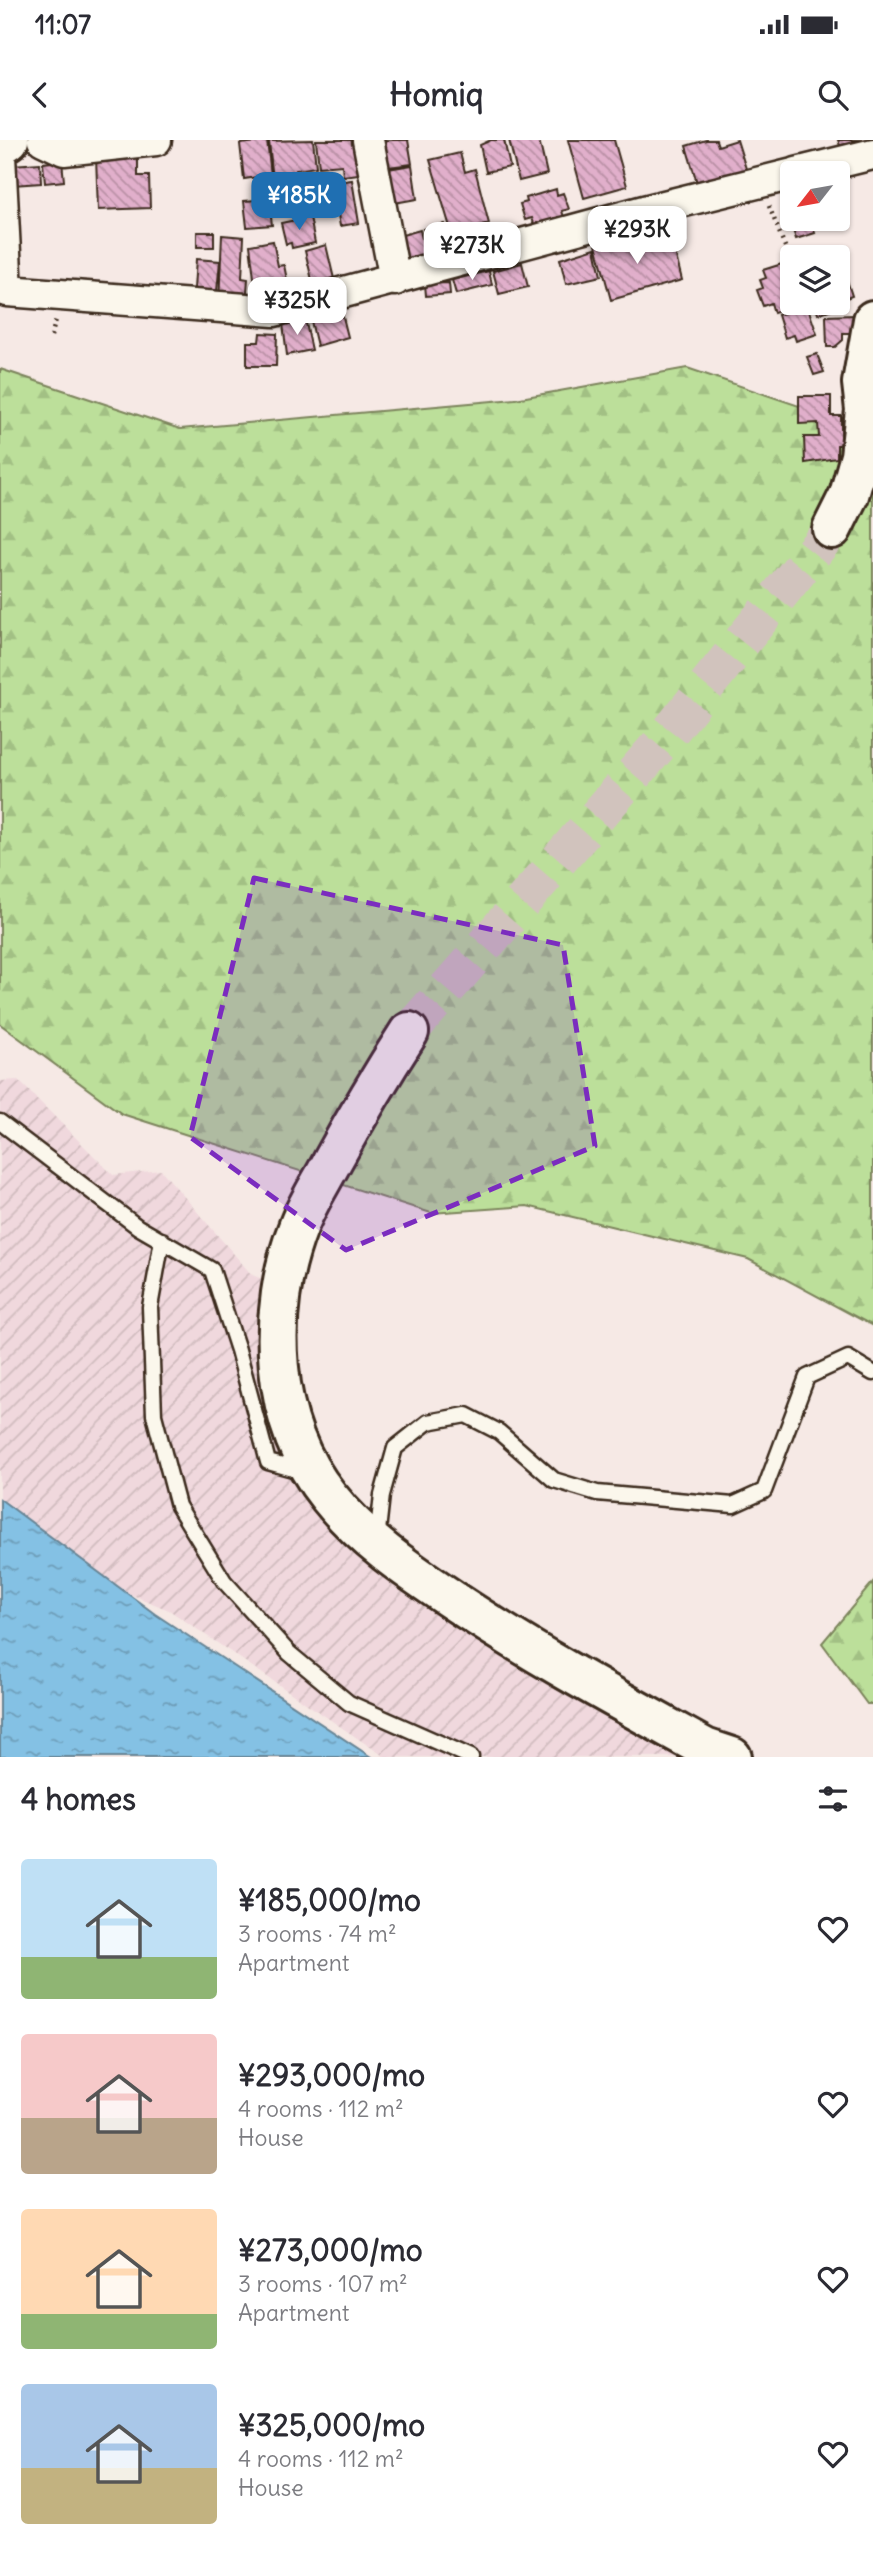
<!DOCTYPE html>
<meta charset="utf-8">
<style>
:root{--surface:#fff;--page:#f7f7f7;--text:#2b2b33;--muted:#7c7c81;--accent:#1f6fb2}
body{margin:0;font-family:Delius,sans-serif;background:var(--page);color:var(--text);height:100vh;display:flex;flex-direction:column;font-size:26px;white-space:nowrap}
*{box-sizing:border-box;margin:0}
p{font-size:23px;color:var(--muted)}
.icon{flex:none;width:38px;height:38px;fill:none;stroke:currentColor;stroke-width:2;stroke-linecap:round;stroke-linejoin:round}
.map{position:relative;height:1617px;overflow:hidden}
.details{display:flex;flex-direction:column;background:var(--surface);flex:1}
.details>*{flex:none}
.needle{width:46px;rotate:239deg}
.tools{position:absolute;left:780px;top:21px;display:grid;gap:14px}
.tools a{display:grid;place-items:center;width:70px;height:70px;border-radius:7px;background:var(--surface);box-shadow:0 2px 5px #0004;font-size:35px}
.price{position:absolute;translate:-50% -60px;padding:0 16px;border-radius:14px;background:#fff;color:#222;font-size:23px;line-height:46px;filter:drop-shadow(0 2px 4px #0008)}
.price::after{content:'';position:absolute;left:50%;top:42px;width:21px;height:16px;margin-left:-10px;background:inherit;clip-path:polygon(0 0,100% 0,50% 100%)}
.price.selected{background:var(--accent);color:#fff}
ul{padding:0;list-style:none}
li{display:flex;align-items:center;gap:21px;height:175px;padding:0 21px}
li span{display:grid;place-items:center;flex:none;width:196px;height:140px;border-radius:7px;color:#555}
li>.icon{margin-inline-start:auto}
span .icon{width:84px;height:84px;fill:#fffc;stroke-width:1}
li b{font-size:30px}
h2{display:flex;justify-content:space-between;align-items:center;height:84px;padding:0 21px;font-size:30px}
.status{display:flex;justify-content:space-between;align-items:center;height:49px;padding:0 35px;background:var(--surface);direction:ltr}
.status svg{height:19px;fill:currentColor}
header{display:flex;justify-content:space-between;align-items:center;height:91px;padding:0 21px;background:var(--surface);font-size:32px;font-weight:700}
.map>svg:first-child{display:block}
.industrial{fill:url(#industrial-furrows)}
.forest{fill:url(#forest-firs);stroke:#7c845c;stroke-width:2}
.water{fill:url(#water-ripples);stroke:#678595;stroke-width:2}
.building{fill:url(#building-back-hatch);stroke:#3b2a1e;stroke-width:2}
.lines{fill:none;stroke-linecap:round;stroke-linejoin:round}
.secondary-tunnel{stroke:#d1c3bd;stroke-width:38;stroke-dasharray:38 19;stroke-linecap:butt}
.lane-casing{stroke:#3b2a1e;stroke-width:19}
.street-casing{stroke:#3b2a1e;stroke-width:35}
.secondary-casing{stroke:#3b2a1e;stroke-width:44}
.path{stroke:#3b2a1e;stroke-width:4.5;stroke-dasharray:2 5;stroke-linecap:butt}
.lane{stroke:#fbf7ec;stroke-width:14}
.street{stroke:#fbf7ec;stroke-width:30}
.secondary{stroke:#fbf7ec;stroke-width:38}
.marked{fill:#7b2cbf;fill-opacity:0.2;stroke:#7b2cbf;stroke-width:5;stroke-dasharray:14 9;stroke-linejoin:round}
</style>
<div class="status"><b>11:07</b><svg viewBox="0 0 49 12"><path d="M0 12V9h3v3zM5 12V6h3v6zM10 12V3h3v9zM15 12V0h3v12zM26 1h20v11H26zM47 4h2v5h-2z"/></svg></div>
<header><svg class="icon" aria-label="back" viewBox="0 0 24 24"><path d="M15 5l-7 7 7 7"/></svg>Homiq<svg class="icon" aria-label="search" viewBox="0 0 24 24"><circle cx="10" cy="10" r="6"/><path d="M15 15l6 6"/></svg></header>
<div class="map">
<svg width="873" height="1617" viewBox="0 0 873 1617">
<defs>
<pattern id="industrial-furrows" width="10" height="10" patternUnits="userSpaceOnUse" patternTransform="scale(1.75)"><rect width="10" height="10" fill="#f0d8dd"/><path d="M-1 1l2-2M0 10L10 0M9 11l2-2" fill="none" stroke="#cfbabd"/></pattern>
<pattern id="forest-firs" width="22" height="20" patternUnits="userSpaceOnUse" patternTransform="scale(1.75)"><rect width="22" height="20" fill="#bcdf9a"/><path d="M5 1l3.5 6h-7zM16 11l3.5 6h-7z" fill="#a2c084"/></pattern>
<pattern id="water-ripples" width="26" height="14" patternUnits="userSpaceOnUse" patternTransform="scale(1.75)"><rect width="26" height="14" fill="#84c1e4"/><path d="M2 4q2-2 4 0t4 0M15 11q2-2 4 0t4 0" fill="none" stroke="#6d9db8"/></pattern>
<pattern id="building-back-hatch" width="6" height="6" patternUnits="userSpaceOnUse" patternTransform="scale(1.75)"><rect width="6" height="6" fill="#e1afcb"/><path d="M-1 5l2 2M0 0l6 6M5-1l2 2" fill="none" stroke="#b88fa4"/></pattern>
</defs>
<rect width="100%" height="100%" fill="#f6e9e5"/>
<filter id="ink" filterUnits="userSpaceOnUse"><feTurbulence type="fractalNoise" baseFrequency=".0143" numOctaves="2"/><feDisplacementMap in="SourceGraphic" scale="14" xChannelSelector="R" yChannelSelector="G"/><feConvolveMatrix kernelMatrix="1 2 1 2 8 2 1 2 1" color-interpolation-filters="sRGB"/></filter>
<g filter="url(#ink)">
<path class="industrial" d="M18,940L113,1035L161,1030L252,1135L265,1140L266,1230L354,1402L702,1617H385L169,1470L0,1401V941Z"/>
<path class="forest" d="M687,228L873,291V1186L748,1119L527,1066L431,1073L122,974L0,884V229L180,289L515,259Z
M873,1442V1564H867L822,1503Z"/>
<path class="water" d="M0,1359L155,1474L371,1617H0Z"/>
<path class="building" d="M313,0L316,27L296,30L298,47L274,50L269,1Z
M316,0H360L366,33L343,36L342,25L319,27Z
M383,0H408L412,24L388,27Z
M491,0H504L510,27L486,32L480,5Z
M509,0H539L547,34L519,41Z
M568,0H614L627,46L584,58Z
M706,0H716L718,6L737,0L747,32L698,46L686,6Z
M838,0H873L842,11Z
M267,1L271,35L244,39L240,4Z
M460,13L465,32L475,29L489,84L452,94L430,20Z
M138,16V36H149L150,68L98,70L96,17Z
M62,21L64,41L45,43L43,23Z
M40,23L41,43L13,45L12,25Z
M412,25L417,59L394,63L388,29Z
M352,40L359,83L340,86L336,64L330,65L326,44Z
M556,49L557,55L563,53L569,69L562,71L565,80L536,89L532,78L525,80L520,64L527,62L526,58Z
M269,59L272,85L247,87L244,61Z
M793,63V79H810L815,93L796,99L785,66Z
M310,77L315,103L292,108L291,103L286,104L281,83Z
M444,84L451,111L430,116L423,89Z
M420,90L427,120L407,125L399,96Z
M197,92H214V107H197Z
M222,95L244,97L242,138L248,139L246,165L219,163Z
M615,96L618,108L665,96L670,114L675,112L682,140L611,160L595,101Z
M273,101L278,126L284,125L287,140L273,143L274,150L256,154L250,105Z
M326,105L334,139L313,144L305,111Z
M595,108L601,136L566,144L560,119Z
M196,119L220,121L217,151L194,149Z
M522,123L528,147L499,154L493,131Z
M785,123L793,145V163H802L774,173L771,163L763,166L757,150L763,148L760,140L766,138L763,130Z
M842,125L852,156L838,161V127Z
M489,131L492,145L456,154L452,140Z
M449,143L450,154L426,156L425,144Z
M815,163H833L835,168L818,174Z
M807,165L817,194L796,201L794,195L785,198L778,175Z
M341,169L348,197L317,206L310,177Z
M854,175L855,193H843V200L835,207H827L826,176Z
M305,179L312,210L287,215L283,184Z
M260,193L277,194L276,226H247V202H259Z
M817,214L824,232L814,235L807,217Z
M799,256H831V276H841V305H837V318L805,323L804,297H819L818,283L799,284Z"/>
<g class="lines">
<path class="secondary-tunnel" d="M409,892L660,604L832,389"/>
<g class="lane-casing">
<path id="lane" d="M0,982L138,1087L212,1130L238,1210L268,1322L304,1332
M162,1100L150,1167L154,1275L178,1366L224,1441L289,1513L349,1563L471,1617
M377,1400L382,1355L395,1308L428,1282L466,1275L499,1292L554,1340L597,1353L733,1365L764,1351L807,1237L848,1218L873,1233"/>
</g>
<g class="street-casing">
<path id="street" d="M43,0L64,10L156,0
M368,0L395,140
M0,16L7,151L274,171L644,71L793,34
M796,33L873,14"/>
</g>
<g class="secondary-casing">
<path id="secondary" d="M0,6L9,0
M832,389L849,355L860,316L865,270L862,243L873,180
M409,892C382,934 357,976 333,1020C322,1041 308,1062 299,1085C265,1171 269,1283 329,1357C364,1401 408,1430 454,1461C535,1515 620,1561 705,1608L732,1617"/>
</g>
<path class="path" d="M769,66L793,127
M51,196L56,180"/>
<use href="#lane" class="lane"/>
<use href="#street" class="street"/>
<use href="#secondary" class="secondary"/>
</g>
</g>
<path class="marked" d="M254,738L563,805L595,1006L346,1110L190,997Z"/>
</svg>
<div class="tools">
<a><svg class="needle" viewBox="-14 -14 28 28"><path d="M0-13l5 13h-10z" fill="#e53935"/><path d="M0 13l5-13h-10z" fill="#7c7c81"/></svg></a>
<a><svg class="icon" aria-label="layers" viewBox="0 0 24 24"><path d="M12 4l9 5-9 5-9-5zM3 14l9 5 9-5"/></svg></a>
</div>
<b class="price selected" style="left:299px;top:92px">¥185K</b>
<b class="price" style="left:637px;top:126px">¥293K</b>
<b class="price" style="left:472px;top:142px">¥273K</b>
<b class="price" style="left:297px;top:197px">¥325K</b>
</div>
<section class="details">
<h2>4 homes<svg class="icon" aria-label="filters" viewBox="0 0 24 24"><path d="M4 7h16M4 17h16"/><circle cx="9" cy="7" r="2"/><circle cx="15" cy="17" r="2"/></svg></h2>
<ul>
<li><span style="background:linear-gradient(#bfe0f5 70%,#8fb573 0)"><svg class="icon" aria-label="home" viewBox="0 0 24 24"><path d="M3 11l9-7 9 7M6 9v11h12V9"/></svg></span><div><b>¥185,000/mo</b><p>3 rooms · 74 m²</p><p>Apartment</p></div><svg class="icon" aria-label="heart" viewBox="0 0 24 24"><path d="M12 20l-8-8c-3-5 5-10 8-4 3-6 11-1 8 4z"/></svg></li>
<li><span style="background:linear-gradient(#f6c9c9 60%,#b9a48a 0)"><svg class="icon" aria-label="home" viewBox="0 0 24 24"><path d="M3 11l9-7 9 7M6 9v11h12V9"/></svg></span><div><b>¥293,000/mo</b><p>4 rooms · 112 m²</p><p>House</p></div><svg class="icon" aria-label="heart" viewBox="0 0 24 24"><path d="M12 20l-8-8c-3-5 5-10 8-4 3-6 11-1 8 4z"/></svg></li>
<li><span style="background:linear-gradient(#ffd9b3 75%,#8fb573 0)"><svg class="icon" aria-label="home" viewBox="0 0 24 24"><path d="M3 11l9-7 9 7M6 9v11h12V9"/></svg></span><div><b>¥273,000/mo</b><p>3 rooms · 107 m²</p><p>Apartment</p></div><svg class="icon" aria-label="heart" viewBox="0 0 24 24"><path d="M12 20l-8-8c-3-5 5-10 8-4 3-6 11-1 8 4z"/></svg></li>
<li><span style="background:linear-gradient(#a9c7e8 60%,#c2b280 0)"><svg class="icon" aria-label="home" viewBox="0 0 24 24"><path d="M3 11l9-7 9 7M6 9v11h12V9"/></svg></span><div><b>¥325,000/mo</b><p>4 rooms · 112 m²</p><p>House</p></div><svg class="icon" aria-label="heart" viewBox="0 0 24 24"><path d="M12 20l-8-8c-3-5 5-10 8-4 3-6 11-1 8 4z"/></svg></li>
</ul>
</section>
